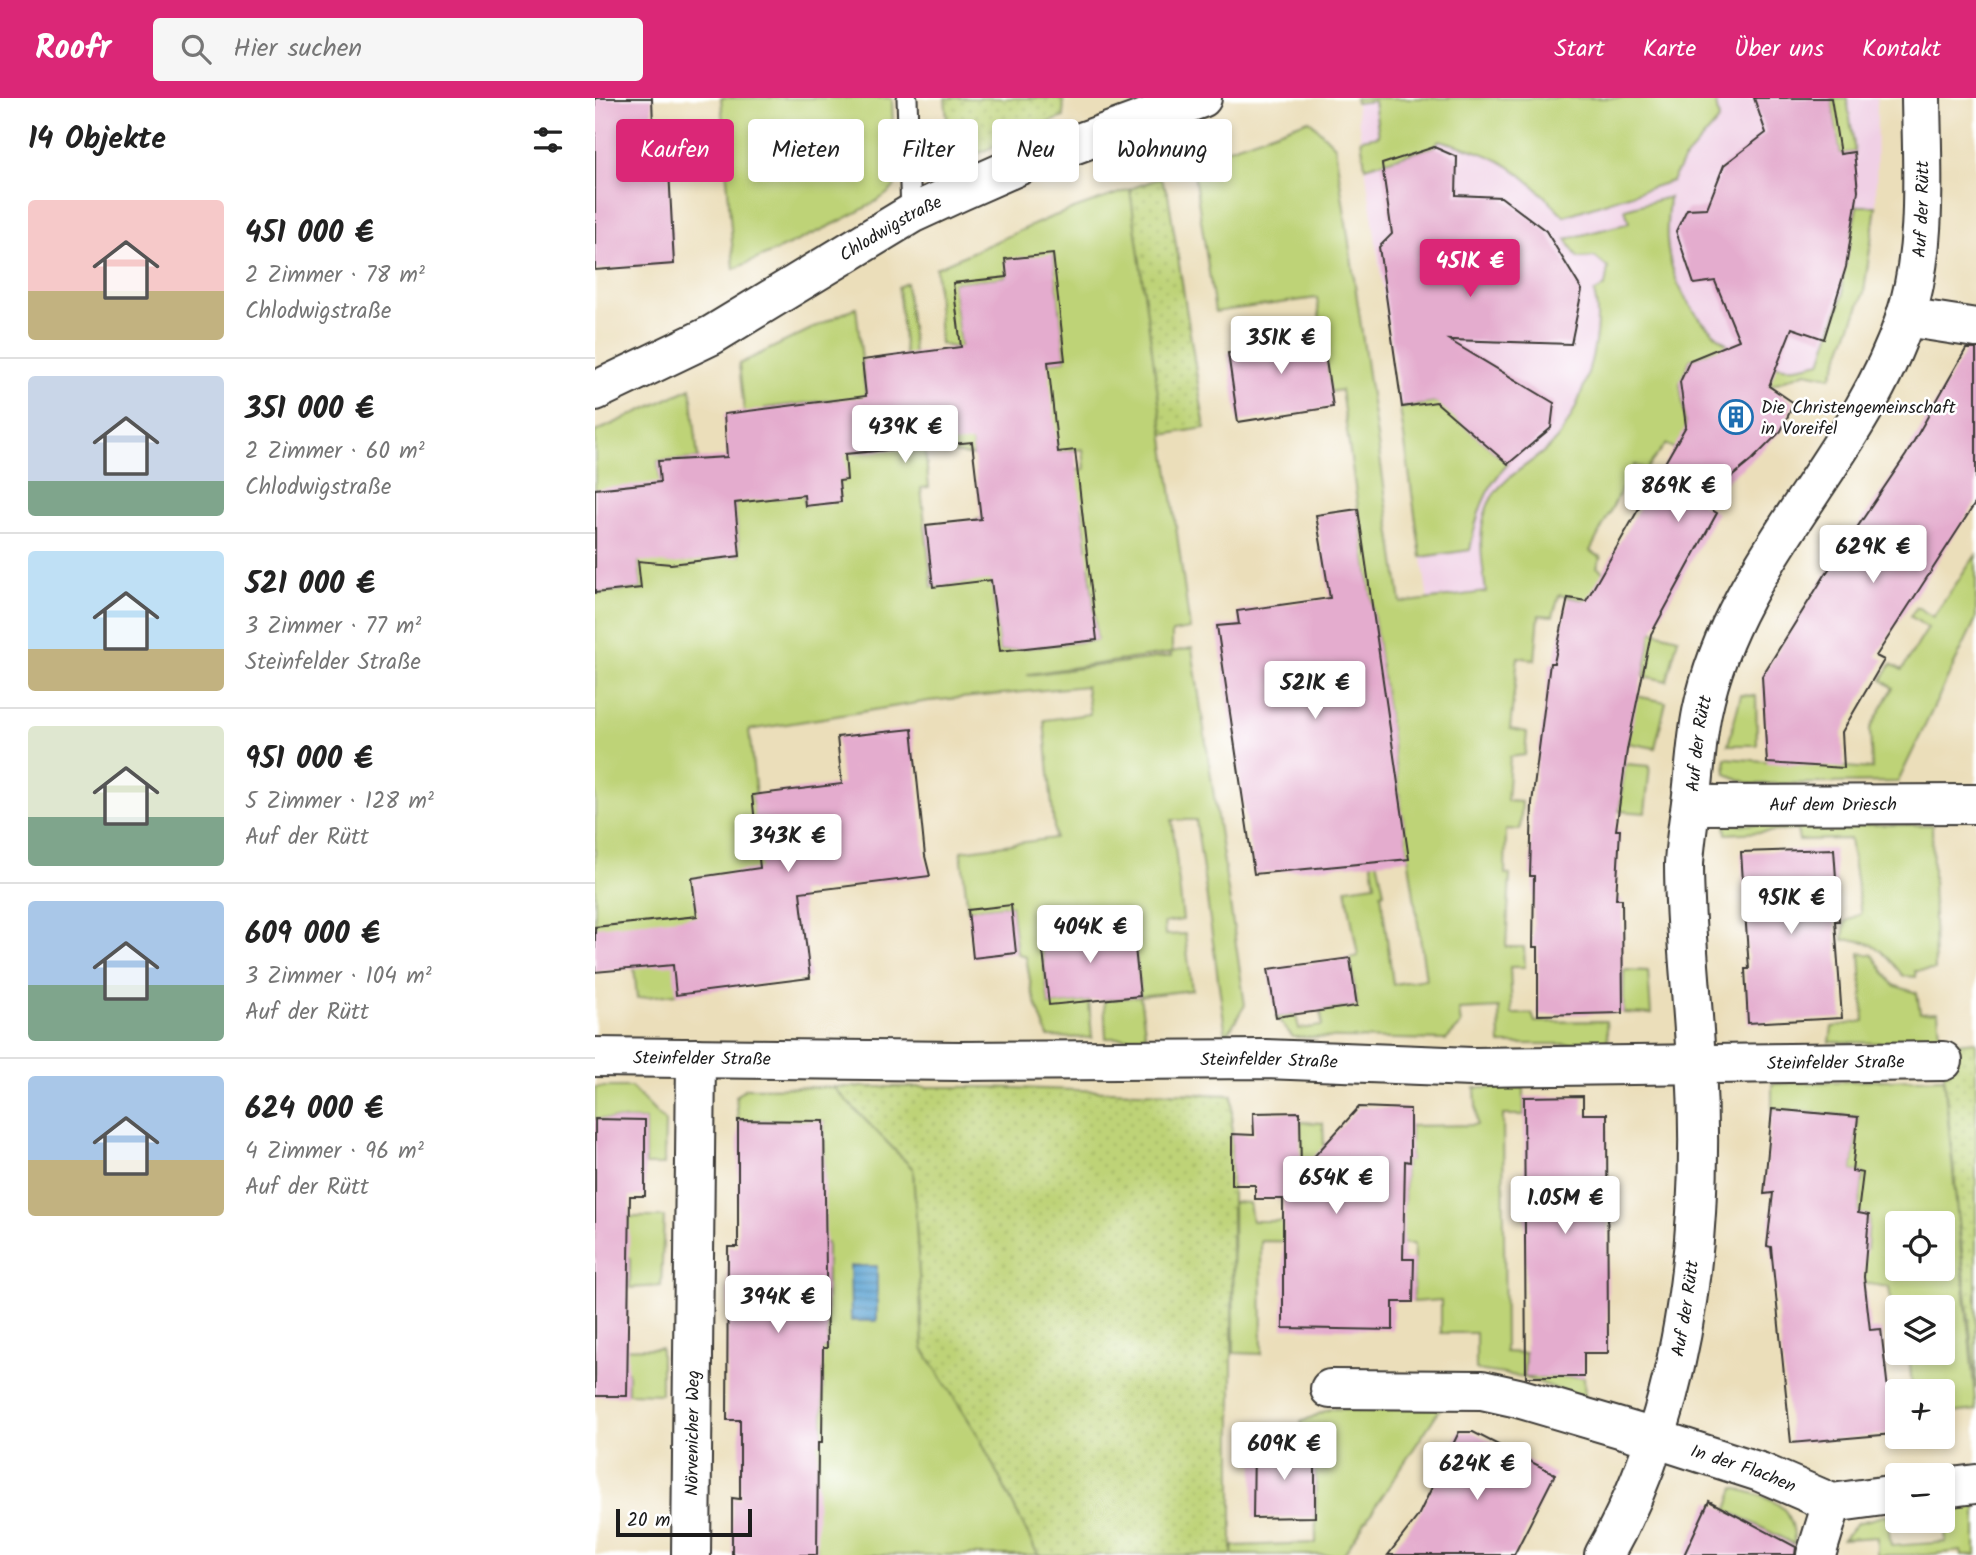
<!DOCTYPE html>
<html lang="de">
<meta charset="utf-8">
<style>
:root{--surface:#fff;--page:#f6f6f6;--text:#222;--muted:#767676;--line:#e0e0e0;--accent:#db2777}
body{margin:0;font-family:Kalam,sans-serif;background:var(--page);color:var(--text);height:100vh;display:flex;flex-direction:column;font-size:26px;white-space:nowrap}
*{box-sizing:border-box;margin:0}
p{font-size:23px;color:var(--muted)}
.icon{flex:none;width:38px;height:38px;fill:none;stroke:currentColor;stroke-width:2;stroke-linecap:round;stroke-linejoin:round}
.map{position:relative;flex:1;overflow:hidden}
.sheet{display:flex;flex-direction:column;background:var(--surface);width:595px}
.sheet>*{flex:none}
.top-card{position:absolute;left:21px;top:21px;width:665px;height:63px;display:flex;gap:14px}
.controls{position:absolute;left:1290px;top:1113px;display:grid;gap:14px}
.controls a{display:grid;place-items:center;width:70px;height:70px;border-radius:7px;background:var(--surface);box-shadow:0 4px 10px #0003;font-size:35px}
.scale{position:absolute;left:21px;bottom:18px;width:136px;box-sizing:border-box;padding-left:7px;border:4px solid #1c1c1c;border-top:0;font-size:19px;line-height:24px;white-space:nowrap;color:#1c1c1c;-webkit-text-stroke:5px #fff;paint-order:stroke}
.price{position:absolute;translate:-50% -60px;padding:0 16px;border-radius:7px;background:#fff;color:#222;font-size:23px;line-height:46px;filter:drop-shadow(0 2px 4px #0008)}
.price::after{content:'';position:absolute;left:50%;top:42px;width:21px;height:16px;margin-left:-10px;background:inherit;clip-path:polygon(0 0,100% 0,50% 100%)}
.price.current{background:var(--accent);color:#fff}
ul{padding:0;list-style:none}
li{display:flex;align-items:center;gap:21px;height:175px;padding:0 28px}
li+li{border-top:2px solid var(--line)}
li span{display:grid;place-items:center;flex:none;width:196px;height:140px;border-radius:7px;color:#555}
li>.icon{margin-inline-start:auto}
span .icon{width:84px;height:84px;fill:#fffc;stroke-width:1}
li b{font-size:30px}
h2{display:flex;justify-content:space-between;align-items:center;height:84px;padding:0 28px;font-size:30px}
.tag{padding:0 24px;border-radius:7px;background:var(--surface);box-shadow:0 4px 10px #0003;font-size:24px;line-height:63px}
.tag.current{background:var(--accent);color:#fff}
header{display:flex;align-items:center;gap:42px;box-sizing:border-box;height:98px;padding:0 35px;background:var(--accent);color:#fff}
header strong{font-size:33px}
nav{display:flex;gap:38px;margin-inline-start:auto;font-size:24px}
.search{width:490px;height:63px;background:var(--page);display:flex;align-items:center;gap:18px;box-sizing:border-box;padding:0 24px;border-radius:7px;color:var(--muted);font-size:26px}
main{display:flex;flex:1;min-height:0}
.map>svg:first-child{display:block}
.built{fill:#f0d0e5}
.grass{fill:url(#grass-dots);stroke:#6d784a;stroke-width:2}
.garden{fill:#bed377;stroke:#6d784a;stroke-width:2;fill-rule:evenodd}
.water{fill:url(#water-rules);stroke:#3b5f76;stroke-width:2}
.building{fill:#e4acce}
.lines{fill:none;stroke-linecap:round;stroke-linejoin:round}
.lane-casing{stroke:#3b3934;stroke-width:23}
.street-casing{stroke:#3b3934;stroke-width:42}
.lane{stroke:#fff;stroke-width:19}
.street{stroke:#fff;stroke-width:38}
.labels{text-anchor:middle;stroke-width:5;stroke-linejoin:round;paint-order:stroke}
.street-label{font-size:18px;fill:#1c1c1c;stroke:#fff}
.poi-label{font-size:18px;fill:#1c1c1c;stroke:#fff;text-anchor:start}
</style>
<header>
<strong>Roofr</strong>
<div class="search"><svg class="icon" aria-label="search" viewBox="0 0 24 24"><circle cx="10" cy="10" r="6"/><path d="M15 15l6 6"/></svg>Hier suchen</div>
<nav><a>Start</a><a>Karte</a><a>Über uns</a><a>Kontakt</a></nav>
</header>
<main>
<section class="sheet">
<h2>14 Objekte<svg class="icon" aria-label="filters" viewBox="0 0 24 24"><path d="M4 7h16M4 17h16"/><circle cx="9" cy="7" r="2"/><circle cx="15" cy="17" r="2"/></svg></h2>
<ul>
<li><span style="background:linear-gradient(#f6c9c9 65%,#c2b280 0)"><svg class="icon" aria-label="home" viewBox="0 0 24 24"><path d="M3 11l9-7 9 7M6 9v11h12V9"/></svg></span><div><b>451 000 €</b><p>2 Zimmer · 78 m²</p><p>Chlodwigstraße</p></div></li>
<li><span style="background:linear-gradient(#c9d6e8 75%,#7fa58c 0)"><svg class="icon" aria-label="home" viewBox="0 0 24 24"><path d="M3 11l9-7 9 7M6 9v11h12V9"/></svg></span><div><b>351 000 €</b><p>2 Zimmer · 60 m²</p><p>Chlodwigstraße</p></div></li>
<li><span style="background:linear-gradient(#bfe0f5 70%,#c2b280 0)"><svg class="icon" aria-label="home" viewBox="0 0 24 24"><path d="M3 11l9-7 9 7M6 9v11h12V9"/></svg></span><div><b>521 000 €</b><p>3 Zimmer · 77 m²</p><p>Steinfelder Straße</p></div></li>
<li><span style="background:linear-gradient(#dfe7d0 65%,#7fa58c 0)"><svg class="icon" aria-label="home" viewBox="0 0 24 24"><path d="M3 11l9-7 9 7M6 9v11h12V9"/></svg></span><div><b>951 000 €</b><p>5 Zimmer · 128 m²</p><p>Auf der Rütt</p></div></li>
<li><span style="background:linear-gradient(#a9c7e8 60%,#7fa58c 0)"><svg class="icon" aria-label="home" viewBox="0 0 24 24"><path d="M3 11l9-7 9 7M6 9v11h12V9"/></svg></span><div><b>609 000 €</b><p>3 Zimmer · 104 m²</p><p>Auf der Rütt</p></div></li>
<li><span style="background:linear-gradient(#a9c7e8 60%,#c2b280 0)"><svg class="icon" aria-label="home" viewBox="0 0 24 24"><path d="M3 11l9-7 9 7M6 9v11h12V9"/></svg></span><div><b>624 000 €</b><p>4 Zimmer · 96 m²</p><p>Auf der Rütt</p></div></li>
</ul>
</section>
<div class="map">
<svg width="1381" height="1457" viewBox="0 0 1381 1457">
<defs>
<pattern id="grass-dots" width="8" height="8" patternUnits="userSpaceOnUse" patternTransform="scale(1.75)"><rect width="8" height="8" fill="#bed377"/><path d="M2 2h.1M6 6h.1" fill="none" stroke="#a3b566" stroke-width="1.8" stroke-linecap="round"/></pattern>
<pattern id="water-rules" width="6" height="5" patternUnits="userSpaceOnUse" patternTransform="scale(1.75)"><rect width="6" height="5" fill="#5aa2d1"/><path d="M0 2.5h6" fill="none" stroke="#4a83a9"/></pattern>
</defs>
<rect width="100%" height="100%" fill="#fff"/>
<filter id="ink" filterUnits="userSpaceOnUse"><feTurbulence type="fractalNoise" baseFrequency=".0143" numOctaves="2"/><feDisplacementMap in="SourceGraphic" scale="14" xChannelSelector="R" yChannelSelector="G"/><feConvolveMatrix kernelMatrix="1 2 1 2 8 2 1 2 1" color-interpolation-filters="sRGB"/></filter>
<filter id="wash" filterUnits="userSpaceOnUse"><feTurbulence type="fractalNoise" baseFrequency=".00686" numOctaves="4" result="noise"/><feDisplacementMap in="SourceGraphic" scale="28" xChannelSelector="R" yChannelSelector="G"/><feGaussianBlur stdDeviation="1.57" result="paint"/><feColorMatrix in="noise" values="0 0 0 0 0 0 0 0 0 0 0 0 0 0 0 0 0 1.4 0 .05"/><feComposite in="paint" operator="in"/></filter>
<g filter="url(#wash)">
<rect width="100%" height="100%" fill="#ebdeba"/>
<path class="built" d="M760,0H1282L1281,120L1269,194L1236,279L1158,262L1120,238L1057,251L1003,355L942,487L833,502Z"/>
<path class="grass" d="M350,0H468L469,19L440,29L376,59L355,53Z
M565,80L573,96L610,330L567,337L535,91Z
M1381,943V1291L1346,946Z
M238,989H388L637,997V1457H443L383,1337L328,1251L318,1071Z"/>
<path class="garden" d="M126,0H297L300,88C285,110 170,157 139,171Z
M760,0H1128L1121,5L1124,22L1088,63L1077,83L969,118C921,69 912,60 844,42L839,49L770,69L766,41L784,38L779,3L761,5Z
M1236,0H1252L1260,54L1245,56Z
M714,22L740,48L806,505L891,494C887,463 880,428 897,399C913,374 942,364 961,342C987,312 1010,234 999,195L1010,188L1013,170L1000,159L983,160L971,141L1034,125L1030,111L1074,99C1073,113 1071,128 1072,142C1076,203 1129,262 1189,269C1200,271 1215,266 1226,264L1248,196L1247,184L1262,108H1281L1269,194L1236,279L1211,274L1174,288L1121,252L1095,262L1085,286L1092,335L1081,352L1071,346L1051,371L1039,367L995,453L1006,459L1002,469L1012,477L997,504L964,497L958,518L944,517L940,562L923,559L915,631L932,634L930,657L915,659L912,703L927,704L925,732L911,731L910,776L915,777L911,849H929L930,869H915L917,916H937L940,924L1011,923L1013,946H905L904,910L864,912L866,927L851,942L698,939L681,919L701,917L704,931L727,928L726,913L762,908L755,860L763,858L751,790L780,786L772,734H776L789,794L786,795L798,886L831,881L746,292L735,294L722,200L620,214L597,63Z
M535,91L595,531L577,534V554L597,550L650,907L631,938L601,722H577L588,822L569,825L570,837L590,836L597,892L545,898L551,940H511L509,902L545,898L538,830L499,834L498,829L474,837L446,840L454,907L494,903L497,940L453,939L437,894L431,859L422,855L416,807L373,812L366,753L460,740L449,622L495,616L491,588L334,603L154,632L161,697H157L176,821L81,896L42,900L39,869L0,830V495L46,490L39,418L0,391V334L96,290L103,361L63,363L74,465L145,457L134,355L180,401L208,395L210,408L244,383L251,382L243,301L170,310L173,339L152,341L144,266L261,209L273,315L316,310L303,189L311,185L334,389L326,390L337,489L373,484L386,461L381,421H389L405,553L502,542L494,469L463,453L492,450L487,410L433,377L490,371L488,351L463,354L462,349L371,294L379,358L357,355L350,278L470,262L458,157L412,179L358,185L366,251L345,246L341,170L454,120ZM576,555L577,558L433,577V576Z
M843,304L913,366C889,390 881,419 875,452L826,459L805,310Z
M1381,457V521L1303,684L1156,686L1131,676L1130,660L1277,671L1275,631L1298,590L1287,582L1296,566L1307,572L1333,530L1315,518L1322,509L1338,519Z
M1056,533L1083,540L1072,583L1049,578Z
M1146,597L1161,598L1162,647H1133Z
M1041,598L1071,604L1060,650L1033,645Z
M1030,666L1055,668L1050,715L1024,713Z
M1130,726L1337,727L1340,872L1320,873L1321,879L1308,878C1291,856 1279,840 1248,842L1250,824L1266,815L1255,741L1204,742L1202,732L1131,736Z
M1265,855L1278,857L1298,887L1322,895L1325,915L1343,914L1346,946L1235,944L1237,929L1269,923Z
M1029,872L1053,873L1056,916L1028,915Z
M1349,980L1381,1312L1348,1316V1293H1307L1317,1290L1314,1255H1348V1209H1302L1300,1228L1294,1189L1231,1179L1272,1150L1274,1118L1263,1115L1268,1075L1257,1073L1263,1019L1177,1011V986ZM1302,1125H1348V1171H1302Z
M0,989H36L70,1024L69,1067H50V1022L0,1021Z
M238,989L318,1071L328,1251L383,1337L443,1457H222L213,1344H227L228,1272L178,1250H232V1145H208L229,1079V1024L143,1022L141,998L151,990Z
M880,990H929V1017H908L910,1254L930,1255L929,1279H989L990,1301L929,1279L881,1272V1235H846V1202L818,1204L819,1146L666,1143L667,1256L639,1255L638,1104L654,1105L657,1123H698L705,1024L728,1025L730,1073L809,1106L810,1063H815V1028L882,1027Z
M0,1119H69L66,1188L35,1190V1160H0Z
M66,1250V1296L33,1295V1273L0,1274V1251Z
M847,1308L748,1457H637L638,1448L721,1445L720,1349L706,1348V1324L735,1311Z
M1139,1390C1180,1401 1205,1408 1198,1457H1192L1197,1445L1132,1412Z
M1381,1407V1457H1367L1366,1453L1331,1457H1282V1439L1248,1441L1262,1425L1292,1417L1296,1448L1351,1444L1348,1409Z"/>
<path class="water" d="M255,1168H282V1223H256Z"/>
<g id="blocks">
<path class="building" d="M0,0H57L59,54L73,53L79,166L0,172Z
M1159,0H1236L1245,56L1259,54L1263,93L1251,169L1229,241L1197,230L1174,288L1199,305L1186,333L1157,362L1105,405L1122,415L1056,536L1032,652L1021,732H1025L1021,801H1027L1028,915L943,917V849H938L939,778H935L937,705L955,565H959L973,500L991,503L1091,328L1085,284L1095,262L1144,242L1120,183L1099,186L1081,133L1092,111L1112,110L1129,67L1171,35Z
M839,49L862,59L861,97L906,99L951,133L987,192L976,246L854,242L959,305L956,330L913,366L841,304L807,309L784,149L797,136L787,66Z
M458,156L470,262L453,264L463,354L480,352L502,542L405,553L396,482L338,489L331,427L386,421L377,344L250,356L252,382L244,383L246,404L210,408L209,397L140,405L145,458L76,466L43,463L46,490L0,495V391L65,384L63,363L132,359L129,316L271,298L267,262L366,249L358,185L412,179L410,161Z
M726,229L738,309L643,324L633,255L664,251L662,239Z
M1371,251H1381V404L1281,558L1289,562L1247,634L1249,670L1172,665L1167,578L1230,477L1311,357Z
M763,411L814,761L659,776L622,528L644,526L642,513L735,500L721,417Z
M317,631L330,758L335,778L205,794L215,880L81,897L78,867L0,874V829L102,818L97,780L165,770L157,697L247,686L242,639Z
M1239,751L1244,823H1240L1247,920L1153,925L1150,871H1154L1146,754Z
M416,807L421,855L378,860L373,812Z
M498,829L499,834L538,830L545,898L454,907L446,835Z
M755,860L762,908L681,919L673,871Z
M988,998V1016H1012L1013,1255H989V1279H931L929,999Z
M764,1009L815,1011V1064L810,1063L808,1161H819L818,1204H798V1232L688,1230V1101H660V1087H637V1036L659,1037L658,1015L705,1014L706,1073Z
M1177,1011L1263,1019L1257,1073L1268,1075L1263,1115L1274,1117L1269,1179L1275,1232L1286,1231L1298,1336L1196,1345L1176,1149L1172,1148L1178,1095L1169,1096Z
M0,1021L50,1022V1098H35L32,1298H0Z
M143,1022L229,1023L232,1250H228L227,1345H223L222,1457H137V1400L145,1401V1322H132L133,1149H143Z
M864,1334H878L960,1376L919,1457H793L823,1418Z
M659,1348H720V1419L658,1420Z
M1114,1403L1201,1449L1200,1457H1089Z"/>
</g>
</g>
<g filter="url(#ink)">
<use href="#blocks" fill-opacity="0" stroke="#3b3934" stroke-width="2"/>
<g class="lines">
<g class="lane-casing">
<path id="lane" d="M312,0L316,116"/>
</g>
<g class="street-casing">
<g id="street">
<path d="M1310,219L1381,230"/>
<path id="s1" d="M0,293L117,237L316,116L366,93L434,63L607,0"/>
<path id="s2" d="M1096,707L1381,706"/>
<path id="s3" d="M0,959L365,963L670,961L877,969L1348,963"/>
<path id="s4" d="M735,1291L887,1292L923,1300L1059,1340L1165,1374L1237,1405L1302,1396"/>
<path d="M1348,1390L1381,1386"/>
<path id="s5" d="M96,1457L101,960"/>
<path id="s6" d="M1009,1457C1092,1310 1110,1131 1101,966C1098,899 1089,833 1089,766C1090,746 1093,726 1096,705C1100,675 1101,644 1107,614C1138,463 1262,364 1310,221C1333,151 1327,73 1326,0"/>
<path d="M1221,1457L1237,1405"/>
</g>
</g>
<use href="#lane" class="lane"/>
<use href="#street" class="street"/>
</g>
</g>
<defs>
<g id="building-ring" transform="scale(1.75)"><circle r="9.5" fill="#fff" stroke="#1f6fb2" stroke-width="1.5"/><path d="M-4-6H4V6H1V3H-1V6H-4ZM-2.5-4.3h1.7v1.8h-1.7ZM.8-4.3h1.7v1.8H.8ZM-2.5-1h1.7V.8h-1.7ZM.8-1h1.7V.8H.8Z" fill="#1f6fb2"/></g>
</defs>
<g fill-rule="evenodd">
<use href="#building-ring" x="1141" y="319"/>
</g>
<g class="labels">
<g class="street-label">
<text dy="6" stroke="none"><textPath href="#s6" startOffset="1416">Auf der Rütt</textPath></text>
<text dy="6" stroke="none"><textPath href="#s1" startOffset="338">Chlodwigstraße</textPath></text>
<text dy="6" stroke="none"><textPath href="#s6" startOffset="828">Auf der Rütt</textPath></text>
<text dy="6" stroke="none"><textPath href="#s2" startOffset="142">Auf dem Driesch</textPath></text>
<text dy="6" stroke="none"><textPath href="#s3" startOffset="107">Steinfelder Straße</textPath></text>
<text dy="6" stroke="none"><textPath href="#s3" startOffset="674">Steinfelder Straße</textPath></text>
<text dy="6" stroke="none"><textPath href="#s3" startOffset="1241">Steinfelder Straße</textPath></text>
<text dy="6" stroke="none"><textPath href="#s6" startOffset="261">Auf der Rütt</textPath></text>
<text dy="6" stroke="none"><textPath href="#s5" startOffset="122">Nörvenicher Weg</textPath></text>
<text dy="6" stroke="none"><textPath href="#s4" startOffset="425">In der Flachen</textPath></text>
</g>
<g class="poi-label">
<text x="1166" y="315">Die Christengemeinschaft<tspan x="1166" dy="21">in Voreifel</tspan></text>
</g>
</g>
</svg>
<div class="controls">
<a><svg class="icon" aria-label="locate" viewBox="0 0 24 24"><circle cx="12" cy="12" r="6"/><path d="M12 2v4M12 18v4M2 12h4M18 12h4"/></svg></a>
<a><svg class="icon" aria-label="layers" viewBox="0 0 24 24"><path d="M12 4l9 5-9 5-9-5zM3 14l9 5 9-5"/></svg></a>
<a>+</a>
<a>−</a>
</div>
<div class="scale">20 m</div>
<b class="price current" style="left:875px;top:201px">451K €</b>
<b class="price" style="left:686px;top:278px">351K €</b>
<b class="price" style="left:310px;top:367px">439K €</b>
<b class="price" style="left:1083px;top:426px">869K €</b>
<b class="price" style="left:1278px;top:487px">629K €</b>
<b class="price" style="left:720px;top:623px">521K €</b>
<b class="price" style="left:193px;top:776px">343K €</b>
<b class="price" style="left:1196px;top:838px">951K €</b>
<b class="price" style="left:495px;top:867px">404K €</b>
<b class="price" style="left:741px;top:1118px">654K €</b>
<b class="price" style="left:970px;top:1138px">1.05M €</b>
<b class="price" style="left:183px;top:1237px">394K €</b>
<b class="price" style="left:689px;top:1384px">609K €</b>
<b class="price" style="left:882px;top:1404px">624K €</b>
<div class="top-card">
<a class="tag current">Kaufen</a>
<a class="tag">Mieten</a>
<a class="tag">Filter</a>
<a class="tag">Neu</a>
<a class="tag">Wohnung</a>
</div>
</div>
</main>
